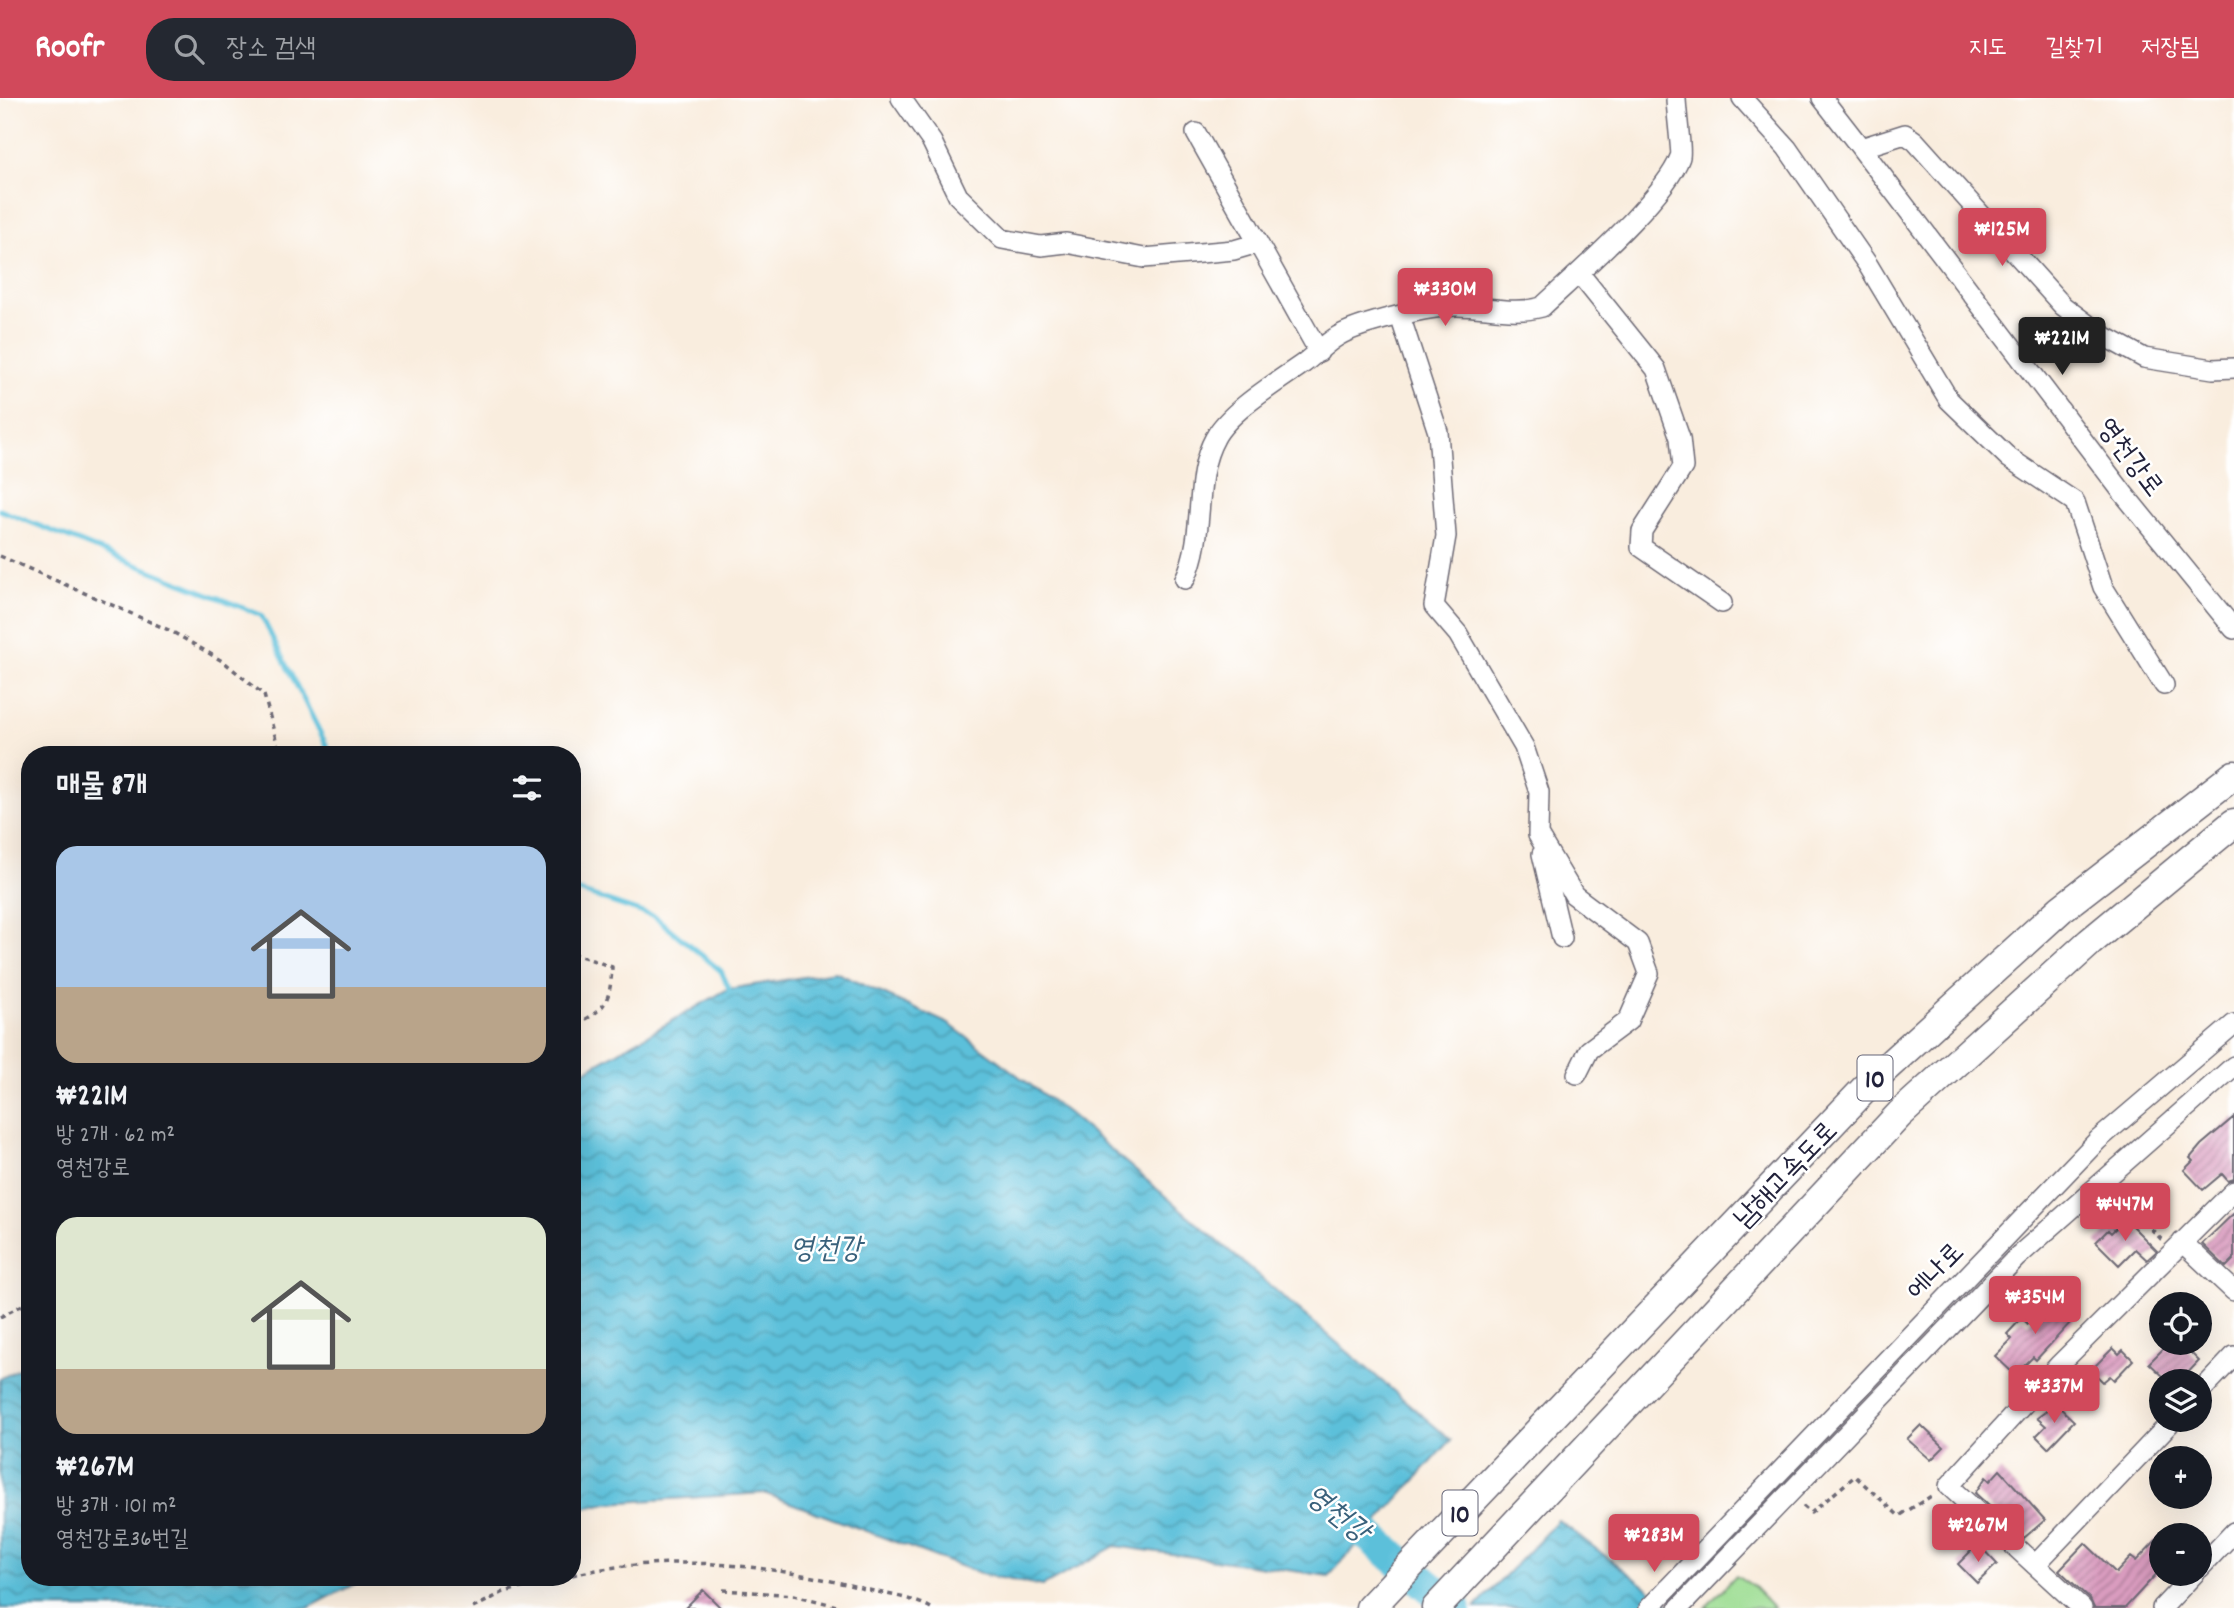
<!DOCTYPE html>
<html lang="ko">
<meta charset="utf-8">
<style>
:root{--surface:#171b24;--page:#242831;--text:#f1f3f6;--muted:#9ea1a6;--accent:#d1495b}
body{margin:0;font-family:Dekko,"Poor Story",sans-serif;background:var(--page);color:var(--text);height:100vh;display:flex;flex-direction:column;font-size:26px;white-space:nowrap}
*{box-sizing:border-box;margin:0}
p{font-size:23px;color:var(--muted)}
.icon{flex:none;width:38px;height:38px;fill:none;stroke:currentColor;stroke-width:2;stroke-linecap:round;stroke-linejoin:round}
.map{position:relative;flex:1;overflow:hidden}
.panel{position:absolute;left:21px;top:648px;width:560px;height:840px;display:flex;flex-direction:column;background:var(--surface);border-radius:28px;box-shadow:0 7px 28px #0002}
.panel>*{flex:none}
.tools{position:absolute;left:2149px;top:1194px;display:grid;gap:14px}
.tools a{display:grid;place-items:center;width:63px;height:63px;border-radius:50%;background:var(--surface);box-shadow:0 7px 28px #0002;font-size:35px}
.price{position:absolute;translate:-50% -60px;padding:0 16px;border-radius:7px;background:var(--accent);color:#fff;font-size:23px;line-height:46px;filter:drop-shadow(0 2px 4px #0008)}
.price::after{content:'';position:absolute;left:50%;top:42px;width:21px;height:16px;margin-left:-10px;background:inherit;clip-path:polygon(0 0,100% 0,50% 100%)}
.price.on{background:#222;color:#fff}
ul{padding:0;list-style:none}
li{display:grid;align-content:center;gap:14px;height:371px;padding:0 35px}
li span{display:grid;place-items:center;height:217px;border-radius:21px;color:#555}
li>.icon{margin-inline-start:auto}
span .icon{width:126px;height:126px;fill:#fffc;stroke-width:1}
li b{font-size:30px}
h2{display:flex;justify-content:space-between;align-items:center;height:84px;padding:0 35px;font-size:30px}
header{display:flex;align-items:center;gap:42px;box-sizing:border-box;height:98px;padding:0 35px;background:var(--accent);color:#fff}
header strong{font-size:33px}
nav{display:flex;gap:38px;margin-inline-start:auto;font-size:24px}
.search{width:490px;height:63px;background:var(--page);display:flex;align-items:center;gap:18px;box-sizing:border-box;padding:0 24px;border-radius:28px;color:var(--muted);font-size:26px}
.map>svg:first-child{display:block}
.park{fill:#9ddd93;stroke:#608067;stroke-width:2}
.water{fill:url(#water-waves);stroke:#3f718a;stroke-width:2}
.lines{fill:none;stroke-linecap:round;stroke-linejoin:round}
.stream{stroke:#5cc0da;stroke-width:5}
.river{stroke:#5cc0da;stroke-width:33}
.building{fill:url(#building-hatch)}
.minor-casing{stroke:#6d6974;stroke-width:22}
.highway-casing{stroke:#6d6974;stroke-width:31}
.path{stroke:#6d6974;stroke-width:3.5;stroke-dasharray:5 5;stroke-linecap:butt}
.minor{stroke:#fff;stroke-width:19}
.highway{stroke:#fff;stroke-width:28}
.labels{text-anchor:middle;stroke-width:5;stroke-linejoin:round;paint-order:stroke}
.shield{fill:#fff;stroke:#646476;stroke-width:2}
.shield-label{font-size:26px;font-weight:bold;fill:#22223b}
.street-label{font-size:28px;fill:#22223b;stroke:#fff}
.water-label{font-size:30px;font-style:italic;fill:#39617b;stroke:#fff}
</style>
<header>
<strong>Roofr</strong>
<div class="search"><svg class="icon" aria-label="search" viewBox="0 0 24 24"><circle cx="10" cy="10" r="6"/><path d="M15 15l6 6"/></svg>장소 검색</div>
<nav><a>지도</a><a>길찾기</a><a>저장됨</a></nav>
</header>
<div class="map">
<svg width="2234" height="1510" viewBox="0 0 2234 1510">
<defs>
<pattern id="water-waves" width="16" height="10" patternUnits="userSpaceOnUse" patternTransform="scale(1.75)"><rect width="16" height="10" fill="#5cc0da"/><path d="M0 5q4-4 8 0t8 0" fill="none" stroke="#4c9cb2"/></pattern>
<pattern id="building-hatch" width="6" height="6" patternUnits="userSpaceOnUse" patternTransform="scale(1.75)"><rect width="6" height="6" fill="#da9cbf"/><path d="M-1 1l2-2M0 6l6-6M5 7l2-2" fill="none" stroke="#b07f9c"/></pattern>
</defs>
<rect width="100%" height="100%" fill="#fff"/>
<filter id="ink" filterUnits="userSpaceOnUse"><feTurbulence type="fractalNoise" baseFrequency=".0143" numOctaves="2"/><feDisplacementMap in="SourceGraphic" scale="14" xChannelSelector="R" yChannelSelector="G"/><feConvolveMatrix kernelMatrix="1 2 1 2 8 2 1 2 1" color-interpolation-filters="sRGB"/></filter>
<filter id="wash" filterUnits="userSpaceOnUse"><feTurbulence type="fractalNoise" baseFrequency=".00686" numOctaves="4" result="noise"/><feDisplacementMap in="SourceGraphic" scale="28" xChannelSelector="R" yChannelSelector="G"/><feGaussianBlur stdDeviation="1.57" result="paint"/><feColorMatrix in="noise" values="0 0 0 0 0 0 0 0 0 0 0 0 0 0 0 0 0 1.4 0 .05"/><feComposite in="paint" operator="in"/></filter>
<g filter="url(#wash)">
<rect width="100%" height="100%" fill="#f9edde"/>
<path class="park" d="M1736,1477L1753,1488L1774,1510H1705Z"/>
<path class="water" d="M835,874L949,926L1068,1015L1451,1342L1329,1478L1115,1448L1043,1488L984,1477L764,1395L607,1405L572,1413V980L728,891Z
M30,1265V1479H368L308,1510H0V1281Z
M1558,1422L1674,1510H1475Z"/>
<g class="lines">
<path class="stream" d="M0,412L261,517L331,656
M572,791L655,819L721,873L731,895"/>
<path class="river" d="M1331,1406L1455,1510"/>
</g>
<g id="blocks">
<path class="building" d="M2234,1019V1081L2228,1083L2222,1076L2203,1092L2184,1072L2193,1063L2190,1060L2201,1047Z
M2234,1115V1161L2226,1169L2202,1146Z
M2125,1121L2157,1153L2147,1162L2135,1151L2119,1167L2096,1144L2108,1132L2111,1135Z
M2057,1199L2075,1217L2071,1224L2036,1262L2033,1259L2015,1277L1995,1258L2012,1241L2007,1236L2022,1220L2028,1226Z
M2170,1244H2180L2199,1263L2182,1281L2171,1275L2165,1280L2149,1265Z
M2113,1250L2119,1256L2123,1252L2133,1262L2114,1282L2110,1278L2103,1284L2091,1272Z
M2056,1306L2074,1323L2048,1350L2036,1338L2046,1328L2037,1320Z
M1921,1327L1944,1349L1931,1362L1907,1341Z
M2000,1372L2045,1422L2024,1440L1975,1395L1986,1379L1990,1383Z
M2161,1437V1471L2125,1510H2094L2090,1501L2059,1472L2085,1445L2116,1475L2131,1459L2136,1463Z
M1978,1446L1997,1466L1977,1485L1958,1466Z
M703,1492L721,1510H685Z"/>
</g>
</g>
<g filter="url(#ink)">
<use href="#blocks" fill-opacity="0" stroke="#6d6974" stroke-width="2"/>
<g class="lines">
<g class="minor-casing">
<path id="minor" d="M901,0L932,44L958,98L1002,141L1041,148L1066,145L1144,160L1234,152L1258,145L1319,254
M1742,0L1787,50L1868,167L1949,302L2009,360L2075,404L2103,489L2164,587
M1822,0L1861,50L1905,36L1915,43L2063,208L2102,237L2144,260L2213,271L2234,270
M1196,35L1258,145
M1861,50L2123,395L2234,531
M1579,175L1656,271L1680,340L1683,369L1642,433L1641,449L1722,505
M1400,218L1438,334L1446,438L1434,508L1458,536L1524,649L1539,694L1538,737L1574,797L1638,845L1649,875L1628,923L1589,952L1577,976
M1185,481C1207,434 1192,381 1215,340C1229,313 1279,283 1304,265C1316,256 1326,245 1338,238C1360,225 1431,208 1457,208C1486,208 1513,217 1542,209C1576,177 1666,99 1680,59C1682,54 1676,11 1676,0
M1542,756L1562,840
M2182,1144L2234,1193
M2200,1294L2234,1258
M2035,1467L2174,1321
M2200,1470L2234,1434
M1649,1510L2098,1042L2234,926
M1679,1510L2017,1159L2234,968
M2082,1510L1949,1388L2060,1266L2234,1093
M2162,1510L2195,1475"/>
</g>
<g class="highway-casing">
<path id="highway" d="M1370,1510L1878,977L2061,811L2234,677
M1436,1510L1900,1016L2090,844L2234,725"/>
</g>
<path class="path" d="M0,458L171,533L224,564L264,597L280,656
M572,855L612,869C610,907 605,911 572,929
M2116,1095L2162,1142
M0,1219L30,1203
M1803,1408L1811,1415L1855,1378L1899,1418L1933,1397
M572,1477C671,1454 773,1467 869,1492C889,1497 914,1500 931,1510
M723,1492L794,1497L845,1510
M473,1510L504,1494L567,1479"/>
<use href="#minor" class="minor"/>
<use href="#highway" class="highway"/>
</g>
</g>
<g class="labels">
<g class="shield">
<rect x="1857.5" y="957.5" width="35" height="45" rx="5"/>
<rect x="1442.5" y="1392.5" width="35" height="45" rx="5"/>
</g>
<g class="shield-label">
<text x="1875" y="989">10</text>
<text x="1460" y="1424">10</text>
</g>
<g class="street-label">
<text transform="translate(2132 358) rotate(53)" y="10">영천강로</text>
<text transform="translate(1784 1075) rotate(-46)" y="10">남해고속도로</text>
<text transform="translate(1934 1172) rotate(-46)" y="10">에나로</text>
</g>
<g class="water-label">
<text x="826" y="1159">영천강</text>
<text transform="translate(1339 1414) rotate(39)" y="10">영천강</text>
</g>
</g>
</svg>
<div class="tools">
<a><svg class="icon" aria-label="locate" viewBox="0 0 24 24"><circle cx="12" cy="12" r="6"/><path d="M12 2v4M12 18v4M2 12h4M18 12h4"/></svg></a>
<a><svg class="icon" aria-label="layers" viewBox="0 0 24 24"><path d="M12 4l9 5-9 5-9-5zM3 14l9 5 9-5"/></svg></a>
<a>+</a>
<a>−</a>
</div>
<b class="price" style="left:2002px;top:170px">₩125M</b>
<b class="price" style="left:1445px;top:230px">₩330M</b>
<b class="price on" style="left:2062px;top:279px">₩221M</b>
<b class="price" style="left:2125px;top:1145px">₩447M</b>
<b class="price" style="left:2035px;top:1238px">₩354M</b>
<b class="price" style="left:2054px;top:1327px">₩337M</b>
<b class="price" style="left:1978px;top:1466px">₩267M</b>
<b class="price" style="left:1654px;top:1476px">₩283M</b>
<section class="panel">
<h2>매물 8개<svg class="icon" aria-label="filters" viewBox="0 0 24 24"><path d="M4 7h16M4 17h16"/><circle cx="9" cy="7" r="2"/><circle cx="15" cy="17" r="2"/></svg></h2>
<ul>
<li><span style="background:linear-gradient(#a9c7e8 65%,#b9a48a 0)"><svg class="icon" aria-label="home" viewBox="0 0 24 24"><path d="M3 11l9-7 9 7M6 9v11h12V9"/></svg></span><div><b>₩221M</b><p>방 2개 · 62 m²</p><p>영천강로</p></div></li>
<li><span style="background:linear-gradient(#dfe7d0 70%,#b9a48a 0)"><svg class="icon" aria-label="home" viewBox="0 0 24 24"><path d="M3 11l9-7 9 7M6 9v11h12V9"/></svg></span><div><b>₩267M</b><p>방 3개 · 101 m²</p><p>영천강로36번길</p></div></li>
</ul>
</section>
</div>
